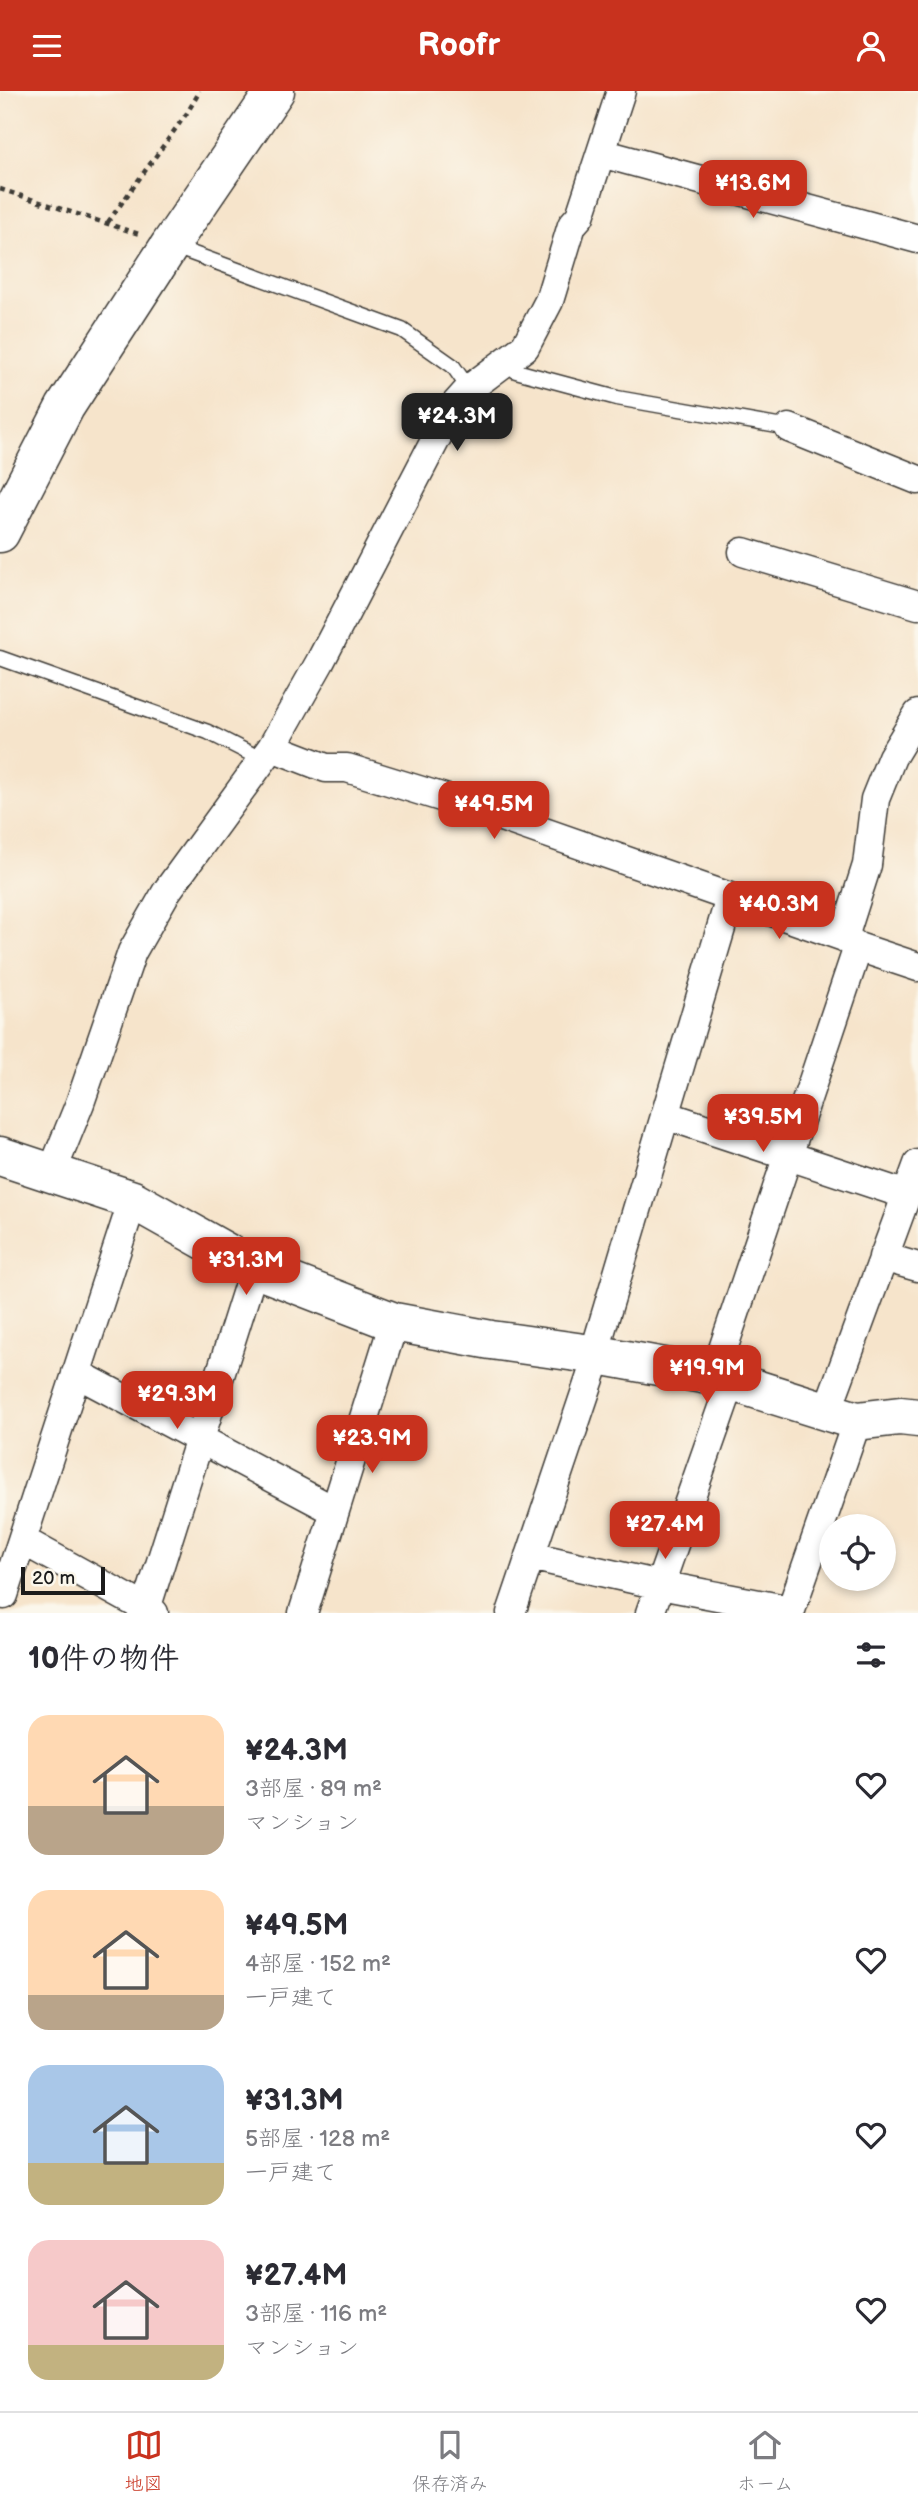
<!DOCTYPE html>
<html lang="ja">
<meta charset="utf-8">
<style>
:root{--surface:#fff;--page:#f7f7f7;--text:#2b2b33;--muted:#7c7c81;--line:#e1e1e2;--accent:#c8321e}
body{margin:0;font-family:"Balsamiq Sans","Klee One",sans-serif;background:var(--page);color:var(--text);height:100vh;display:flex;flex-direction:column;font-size:26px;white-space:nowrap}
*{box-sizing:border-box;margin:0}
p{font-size:23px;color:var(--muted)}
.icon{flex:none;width:38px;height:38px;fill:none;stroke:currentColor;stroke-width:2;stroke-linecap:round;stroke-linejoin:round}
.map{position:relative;height:1522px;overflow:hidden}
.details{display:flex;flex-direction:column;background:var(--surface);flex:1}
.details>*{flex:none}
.tools{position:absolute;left:819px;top:1423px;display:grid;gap:14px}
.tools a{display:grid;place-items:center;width:77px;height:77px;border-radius:50%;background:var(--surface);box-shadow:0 4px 10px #0003;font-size:35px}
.scale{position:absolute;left:21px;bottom:18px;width:84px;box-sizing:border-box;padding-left:7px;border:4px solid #1c1c1c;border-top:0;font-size:19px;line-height:24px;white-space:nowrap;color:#1c1c1c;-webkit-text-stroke:5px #fbf7ec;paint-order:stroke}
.price{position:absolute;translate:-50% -60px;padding:0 16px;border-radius:14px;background:var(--accent);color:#fff;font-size:23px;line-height:46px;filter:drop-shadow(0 2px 4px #0008)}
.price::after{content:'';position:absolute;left:50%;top:42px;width:21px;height:16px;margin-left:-10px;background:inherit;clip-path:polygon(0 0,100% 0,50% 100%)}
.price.current{background:#222;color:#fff}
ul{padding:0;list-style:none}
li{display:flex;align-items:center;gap:21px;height:175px;padding:0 28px}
li span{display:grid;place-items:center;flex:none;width:196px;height:140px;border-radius:21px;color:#555}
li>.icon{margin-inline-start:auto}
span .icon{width:84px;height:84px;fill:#fffc;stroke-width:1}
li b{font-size:30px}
h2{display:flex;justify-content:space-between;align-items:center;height:84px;padding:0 28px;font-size:30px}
header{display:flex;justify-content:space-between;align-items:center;height:91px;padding:0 28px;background:var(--accent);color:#fff;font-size:32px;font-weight:700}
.dock{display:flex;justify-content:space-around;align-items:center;height:98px;border-top:2px solid var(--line);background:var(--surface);font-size:19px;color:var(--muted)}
.dock a{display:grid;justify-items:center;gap:4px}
.dock .current{color:var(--accent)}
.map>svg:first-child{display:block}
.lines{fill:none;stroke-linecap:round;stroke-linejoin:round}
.lane-casing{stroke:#3d3a36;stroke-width:17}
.street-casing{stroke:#3d3a36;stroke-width:31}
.secondary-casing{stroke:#3d3a36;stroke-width:41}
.path{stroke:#3d3a36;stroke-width:4.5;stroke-dasharray:5 5;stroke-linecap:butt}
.lane{stroke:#fff;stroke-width:14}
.street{stroke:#fff;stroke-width:28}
.secondary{stroke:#fff;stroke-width:38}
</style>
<header><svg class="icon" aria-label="menu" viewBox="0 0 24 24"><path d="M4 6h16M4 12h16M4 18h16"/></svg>Roofr<svg class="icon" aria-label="person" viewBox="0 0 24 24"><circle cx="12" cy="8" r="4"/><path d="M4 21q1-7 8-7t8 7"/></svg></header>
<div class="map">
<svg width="918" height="1522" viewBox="0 0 918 1522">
<rect width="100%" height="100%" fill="#fbf7ec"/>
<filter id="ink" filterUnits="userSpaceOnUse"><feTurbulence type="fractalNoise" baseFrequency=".0143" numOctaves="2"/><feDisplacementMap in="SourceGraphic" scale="14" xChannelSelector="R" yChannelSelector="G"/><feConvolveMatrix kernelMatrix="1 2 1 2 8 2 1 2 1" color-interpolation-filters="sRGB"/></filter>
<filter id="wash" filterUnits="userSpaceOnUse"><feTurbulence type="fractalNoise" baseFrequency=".00686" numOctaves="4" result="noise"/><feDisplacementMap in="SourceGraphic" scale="28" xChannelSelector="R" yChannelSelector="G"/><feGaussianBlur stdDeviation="1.57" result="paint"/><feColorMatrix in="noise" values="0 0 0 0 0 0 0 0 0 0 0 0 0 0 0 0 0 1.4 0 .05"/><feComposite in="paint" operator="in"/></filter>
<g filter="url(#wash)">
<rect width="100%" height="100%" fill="#f6e4cb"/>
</g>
<g filter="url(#ink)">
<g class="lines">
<g class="lane-casing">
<path id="lane" d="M172,155L402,239L453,275L469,298
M507,269L516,280L617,307L789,337
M0,567L208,641L263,669"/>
</g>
<g class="street-casing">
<path id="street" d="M601,62L918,148
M789,337L918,389
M743,461L918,514
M272,656L326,677H347L467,714L844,846L858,856L918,876
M844,846L867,774L875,708L892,666L918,623
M665,1024L907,1104
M52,1081L80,1012L132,861L167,800L272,656L320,571L452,317L469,298L525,256L549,210L572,134L580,125L621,0
M133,1109L22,1449L154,1522
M883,1166L918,1176
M594,1263L730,807
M76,1282L335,1420
M714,1285L858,856
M827,1320L918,1073
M530,1465L660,1494L790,1519
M4,1504L22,1449
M146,1518L254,1177
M303,1522L394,1231
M511,1522L598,1264
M650,1522L731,1291
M790,1522L857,1330"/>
</g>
<g class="secondary-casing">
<path id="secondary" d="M0,442L65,316L170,154L275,0
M0,1065L133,1109L254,1177L394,1231L491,1249L598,1264L714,1285L857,1330L900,1325L918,1327"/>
</g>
<path class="path" d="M0,98L139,143
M108,131L187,22L200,0"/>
<use href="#lane" class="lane"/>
<use href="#street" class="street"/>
<use href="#secondary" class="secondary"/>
</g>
</g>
</svg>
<div class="tools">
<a><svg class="icon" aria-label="locate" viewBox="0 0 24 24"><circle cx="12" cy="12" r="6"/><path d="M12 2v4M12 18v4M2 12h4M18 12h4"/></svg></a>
</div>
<div class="scale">20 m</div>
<b class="price" style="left:753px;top:129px">¥13.6M</b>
<b class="price current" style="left:457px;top:362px">¥24.3M</b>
<b class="price" style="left:494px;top:750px">¥49.5M</b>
<b class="price" style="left:779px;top:850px">¥40.3M</b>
<b class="price" style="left:763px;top:1063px">¥39.5M</b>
<b class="price" style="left:246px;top:1206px">¥31.3M</b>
<b class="price" style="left:707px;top:1314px">¥19.9M</b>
<b class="price" style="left:177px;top:1340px">¥29.3M</b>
<b class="price" style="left:372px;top:1384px">¥23.9M</b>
<b class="price" style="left:665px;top:1470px">¥27.4M</b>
</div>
<section class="details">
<h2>10件の物件<svg class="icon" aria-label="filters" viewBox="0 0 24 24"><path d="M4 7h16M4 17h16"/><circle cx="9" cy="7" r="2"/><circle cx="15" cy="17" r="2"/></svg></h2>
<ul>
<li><span style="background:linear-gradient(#ffd9b3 65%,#b9a48a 0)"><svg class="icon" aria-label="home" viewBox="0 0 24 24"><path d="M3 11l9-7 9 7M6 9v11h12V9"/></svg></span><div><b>¥24.3M</b><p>3部屋 · 89 m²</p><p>マンション</p></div><svg class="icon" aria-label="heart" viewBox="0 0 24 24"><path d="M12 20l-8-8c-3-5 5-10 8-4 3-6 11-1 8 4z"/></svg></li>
<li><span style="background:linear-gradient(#ffd9b3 75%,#b9a48a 0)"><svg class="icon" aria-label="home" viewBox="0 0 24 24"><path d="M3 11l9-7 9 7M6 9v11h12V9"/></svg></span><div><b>¥49.5M</b><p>4部屋 · 152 m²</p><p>一戸建て</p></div><svg class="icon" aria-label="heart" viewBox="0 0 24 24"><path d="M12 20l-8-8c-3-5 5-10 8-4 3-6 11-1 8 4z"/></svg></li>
<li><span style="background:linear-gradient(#a9c7e8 70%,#c2b280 0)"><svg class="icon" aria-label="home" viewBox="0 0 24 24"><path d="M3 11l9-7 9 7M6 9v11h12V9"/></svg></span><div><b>¥31.3M</b><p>5部屋 · 128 m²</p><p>一戸建て</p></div><svg class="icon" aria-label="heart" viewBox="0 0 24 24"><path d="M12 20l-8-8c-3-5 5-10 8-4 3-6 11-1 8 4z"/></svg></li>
<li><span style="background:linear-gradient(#f6c9c9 75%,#c2b280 0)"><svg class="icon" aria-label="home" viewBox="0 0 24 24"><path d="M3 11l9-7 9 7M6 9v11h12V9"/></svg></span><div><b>¥27.4M</b><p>3部屋 · 116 m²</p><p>マンション</p></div><svg class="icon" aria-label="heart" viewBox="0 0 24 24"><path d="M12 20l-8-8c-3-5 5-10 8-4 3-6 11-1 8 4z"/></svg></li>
</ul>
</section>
<nav class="dock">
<a class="current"><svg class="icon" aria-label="map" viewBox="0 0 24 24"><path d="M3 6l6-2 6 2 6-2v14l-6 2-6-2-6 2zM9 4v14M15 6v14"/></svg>地図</a>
<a><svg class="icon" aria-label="saved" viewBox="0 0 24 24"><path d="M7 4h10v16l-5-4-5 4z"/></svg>保存済み</a>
<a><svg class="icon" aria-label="home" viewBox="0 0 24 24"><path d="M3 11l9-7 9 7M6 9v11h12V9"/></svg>ホーム</a>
</nav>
